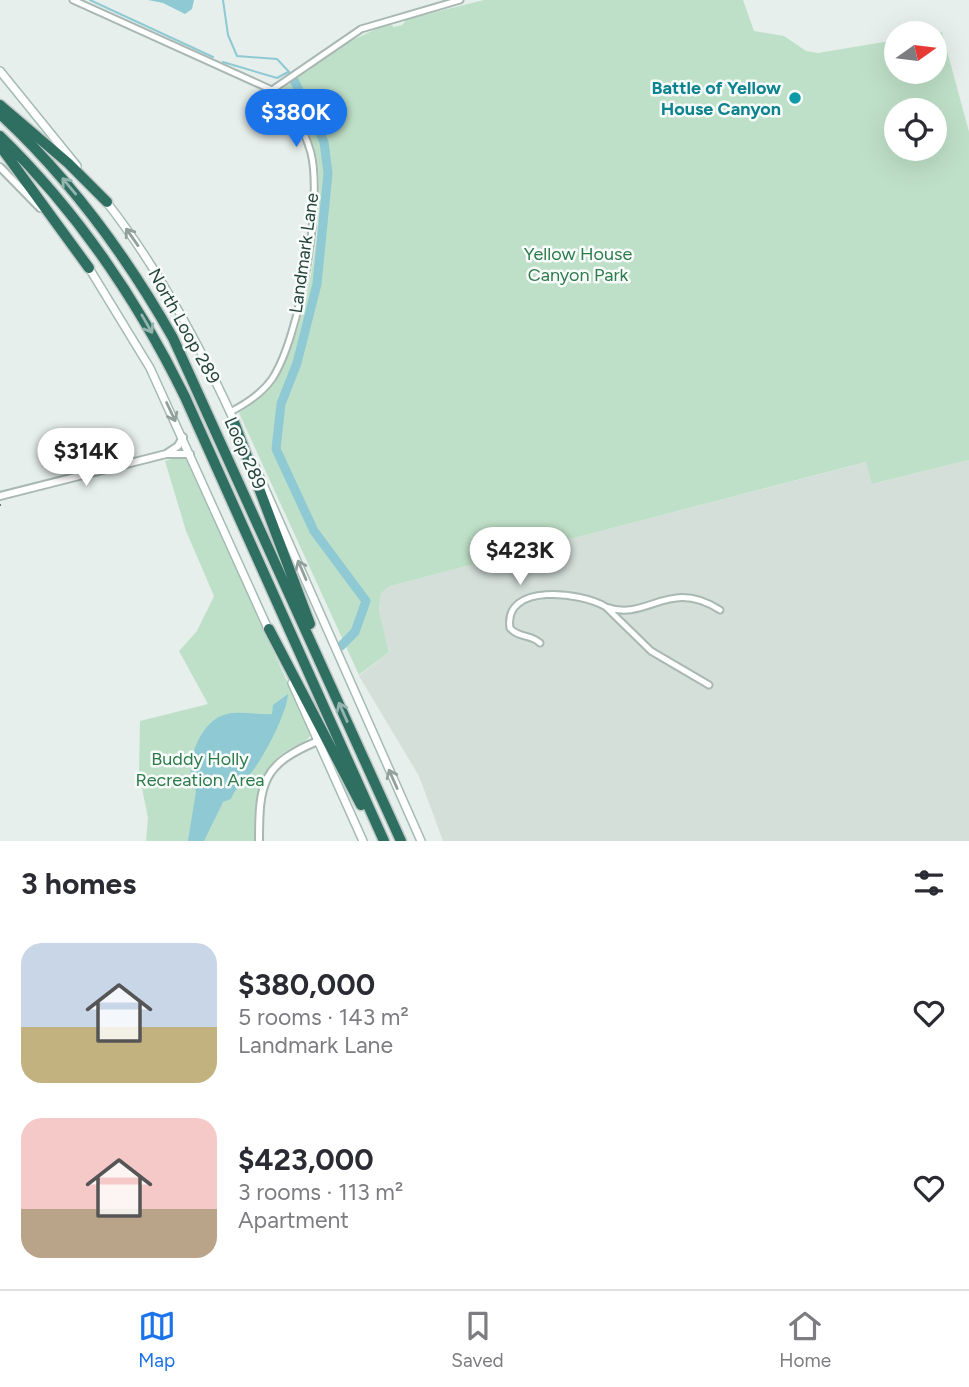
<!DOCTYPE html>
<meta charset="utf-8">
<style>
:root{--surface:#fff;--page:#f7f7f7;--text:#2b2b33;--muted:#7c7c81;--line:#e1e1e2;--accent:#1a73e8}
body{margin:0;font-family:Figtree,sans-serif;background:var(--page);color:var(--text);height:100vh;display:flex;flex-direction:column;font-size:26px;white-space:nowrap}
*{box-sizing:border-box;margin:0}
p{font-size:23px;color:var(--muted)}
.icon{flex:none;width:38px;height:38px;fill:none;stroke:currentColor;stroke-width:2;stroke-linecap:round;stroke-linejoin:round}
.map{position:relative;height:841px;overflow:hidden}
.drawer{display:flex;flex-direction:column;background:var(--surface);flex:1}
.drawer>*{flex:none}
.needle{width:46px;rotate:76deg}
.controls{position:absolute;left:884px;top:21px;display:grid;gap:14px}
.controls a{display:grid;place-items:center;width:63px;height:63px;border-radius:50%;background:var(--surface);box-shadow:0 7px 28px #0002;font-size:35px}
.price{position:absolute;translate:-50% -60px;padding:0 16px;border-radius:24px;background:#fff;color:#222;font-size:23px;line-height:46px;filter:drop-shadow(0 2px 4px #0008)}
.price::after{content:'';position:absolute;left:50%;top:42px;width:21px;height:16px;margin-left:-10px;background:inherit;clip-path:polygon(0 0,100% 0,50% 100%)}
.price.on{background:var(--accent);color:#fff}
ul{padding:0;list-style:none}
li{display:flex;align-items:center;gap:21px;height:175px;padding:0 21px}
li span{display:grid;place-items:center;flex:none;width:196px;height:140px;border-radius:21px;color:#555}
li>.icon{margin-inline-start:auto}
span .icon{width:84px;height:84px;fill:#fffc;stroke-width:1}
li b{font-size:30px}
h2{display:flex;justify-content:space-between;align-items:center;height:84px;padding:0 21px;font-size:30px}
.tab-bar{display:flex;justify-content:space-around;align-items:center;height:98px;border-top:2px solid var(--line);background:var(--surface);font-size:19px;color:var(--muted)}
.tab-bar a{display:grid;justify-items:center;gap:4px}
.tab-bar .on{color:var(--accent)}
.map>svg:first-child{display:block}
.built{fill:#d4dfda}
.green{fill:#bfe0c8;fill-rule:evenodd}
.water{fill:#8ec9d4}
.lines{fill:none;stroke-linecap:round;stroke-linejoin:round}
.stream{stroke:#8ec9d4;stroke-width:2}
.river{stroke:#8ec9d4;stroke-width:9}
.minor-casing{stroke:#a8b8b2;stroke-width:9}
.tertiary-casing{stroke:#a8b8b2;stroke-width:10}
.secondary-casing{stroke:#a4bbb3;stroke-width:10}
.motorway-casing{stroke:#c2cac8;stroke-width:13}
.minor{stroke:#fff;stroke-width:5}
.tertiary{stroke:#fff;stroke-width:6}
.secondary{stroke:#fff;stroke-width:7}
.motorway{stroke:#2f6f62;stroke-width:10}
.rail{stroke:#5f7d75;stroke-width:2;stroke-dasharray:14 7;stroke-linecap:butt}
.oneway{stroke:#93b5ae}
.oneway2{stroke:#92a09c}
.culture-dot{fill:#0f9aa8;stroke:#f7fbf9;stroke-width:2.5}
.labels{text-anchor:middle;stroke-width:5;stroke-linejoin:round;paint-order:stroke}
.culture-label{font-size:18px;font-weight:bold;fill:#0d838f;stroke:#f7fbf9;text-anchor:end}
.street-label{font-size:18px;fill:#24423a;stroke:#f7fbf9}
.park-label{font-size:18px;fill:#2d7a4b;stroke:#f7fbf9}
</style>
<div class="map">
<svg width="969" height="841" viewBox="0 0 969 841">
<rect width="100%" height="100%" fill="#e6efeb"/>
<path class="built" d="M969,460V841H443L419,776L359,676L389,652L379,610L381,593L390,586L867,462L873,484Z"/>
<path class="green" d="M484,0H743L754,31L784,36L806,51L818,53L896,40V72H934L935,34L942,32L969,132V460L872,484L866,462L390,586L381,593L379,610L389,652L359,675L239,413C252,404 266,395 275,381C306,335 329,205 315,151C309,127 295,109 281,90L346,43L389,23L394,27L402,25L407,19ZM896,110H934V149H896Z
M180,456L185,457L311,734C307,743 298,744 289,749C255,771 254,804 254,841H146L148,818L139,773L140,721L208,704L179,651L197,631L214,596L186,531L165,461Z"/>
<path class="water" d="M148,0H194L192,9L185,14L163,3Z
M288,694C287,713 264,757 251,773C243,782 236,787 231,799L223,802L204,841H188L196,791C181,769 200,719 227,714C241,711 259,715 272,714L273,705Z"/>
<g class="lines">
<path class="stream" d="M90,0L213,57
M223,0L228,35L237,56L277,59L291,74
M223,62L277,78L288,72"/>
<path class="river" d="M294,80L324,142L328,173L317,284L297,363L281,404L276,449L314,531L366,601L355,632L341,646"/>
<g class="minor-casing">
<path id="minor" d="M73,0L272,90C292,107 304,128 311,153C323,202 300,337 272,379C262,393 246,404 230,412
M272,90L361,29L460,0
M540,643C531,634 518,638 510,628C503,582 582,592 606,607
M709,685L651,651L606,607C648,622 668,577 720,610"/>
</g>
<g class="tertiary-casing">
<path id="tertiary" d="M0,167L40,208
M166,454L178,446L183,437
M0,496L166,454H190
M259,841C259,783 262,764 318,741"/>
</g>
<g class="secondary-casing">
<path id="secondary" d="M0,71L77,166
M105,200C159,269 200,345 236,425
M89,268L150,368L270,633
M254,464L421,841
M292,683L363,841"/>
</g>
<g class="motorway-casing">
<path id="motorway" d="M0,105L68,163L107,202
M0,114C70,179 126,255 173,338L401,841
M0,136C78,212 137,299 185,397L384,841
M0,146L89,268
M234,422L310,624
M269,629L361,805"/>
</g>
<use href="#minor" class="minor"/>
<use href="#tertiary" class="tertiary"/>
<use href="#secondary" class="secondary"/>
<use href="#motorway" class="motorway"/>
<path class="rail" d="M0,505H1"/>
</g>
<defs><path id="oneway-shaft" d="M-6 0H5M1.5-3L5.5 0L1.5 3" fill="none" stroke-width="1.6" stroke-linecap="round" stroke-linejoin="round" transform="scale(1.75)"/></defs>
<g class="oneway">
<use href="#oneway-shaft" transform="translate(69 186) rotate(-130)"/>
<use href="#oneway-shaft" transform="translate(147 324) rotate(60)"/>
<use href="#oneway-shaft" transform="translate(343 712) rotate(-114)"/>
</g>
<g class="oneway2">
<use href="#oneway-shaft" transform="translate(132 237) rotate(-125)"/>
<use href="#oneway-shaft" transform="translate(171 412) rotate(65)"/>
<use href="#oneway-shaft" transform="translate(302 570) rotate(-113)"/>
<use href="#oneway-shaft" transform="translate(393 779) rotate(-114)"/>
</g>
<circle class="culture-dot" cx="795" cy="98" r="7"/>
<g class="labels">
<g class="culture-label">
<text x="781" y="94">Battle of Yellow<tspan x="781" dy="21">House Canyon</tspan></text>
</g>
<g class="street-label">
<text transform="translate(304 253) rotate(-82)" y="6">Landmark Lane</text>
<text transform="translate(184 326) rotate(61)" y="6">North Loop 289</text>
<text transform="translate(245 453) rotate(66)" y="6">Loop 289</text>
</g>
<g class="park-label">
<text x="578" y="260">Yellow House<tspan x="578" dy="21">Canyon Park</tspan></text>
<text x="200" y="765">Buddy Holly<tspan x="200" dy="21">Recreation Area</tspan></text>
</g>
</g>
</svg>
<div class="controls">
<a><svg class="needle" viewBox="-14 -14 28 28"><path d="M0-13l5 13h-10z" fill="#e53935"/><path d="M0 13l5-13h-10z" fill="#7c7c81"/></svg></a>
<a><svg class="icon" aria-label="locate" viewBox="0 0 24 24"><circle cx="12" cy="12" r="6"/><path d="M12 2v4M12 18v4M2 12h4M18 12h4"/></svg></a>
</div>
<b class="price on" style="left:296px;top:149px">$380K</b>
<b class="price" style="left:86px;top:488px">$314K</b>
<b class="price" style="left:520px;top:587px">$423K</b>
</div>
<section class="drawer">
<h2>3 homes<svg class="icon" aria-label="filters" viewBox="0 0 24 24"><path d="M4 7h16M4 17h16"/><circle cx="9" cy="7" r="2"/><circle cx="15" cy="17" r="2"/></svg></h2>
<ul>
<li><span style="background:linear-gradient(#c9d6e8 60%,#c2b280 0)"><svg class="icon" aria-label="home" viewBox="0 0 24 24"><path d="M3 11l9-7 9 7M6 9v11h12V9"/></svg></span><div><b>$380,000</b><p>5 rooms · 143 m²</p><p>Landmark Lane</p></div><svg class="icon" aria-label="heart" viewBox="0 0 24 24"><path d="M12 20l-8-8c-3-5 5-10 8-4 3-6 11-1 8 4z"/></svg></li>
<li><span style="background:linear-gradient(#f6c9c9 65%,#b9a48a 0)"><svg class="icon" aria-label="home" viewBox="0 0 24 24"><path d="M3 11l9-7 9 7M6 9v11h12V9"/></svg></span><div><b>$423,000</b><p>3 rooms · 113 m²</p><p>Apartment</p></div><svg class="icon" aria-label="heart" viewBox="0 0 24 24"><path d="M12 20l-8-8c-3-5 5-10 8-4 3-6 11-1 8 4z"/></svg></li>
</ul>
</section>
<nav class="tab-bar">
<a class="on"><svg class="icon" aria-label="map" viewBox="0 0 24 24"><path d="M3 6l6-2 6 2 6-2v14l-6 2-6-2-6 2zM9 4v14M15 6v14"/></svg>Map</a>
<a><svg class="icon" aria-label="saved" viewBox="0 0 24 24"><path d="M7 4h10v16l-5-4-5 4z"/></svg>Saved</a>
<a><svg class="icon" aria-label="home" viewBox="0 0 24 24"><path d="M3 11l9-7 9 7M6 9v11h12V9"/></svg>Home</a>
</nav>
